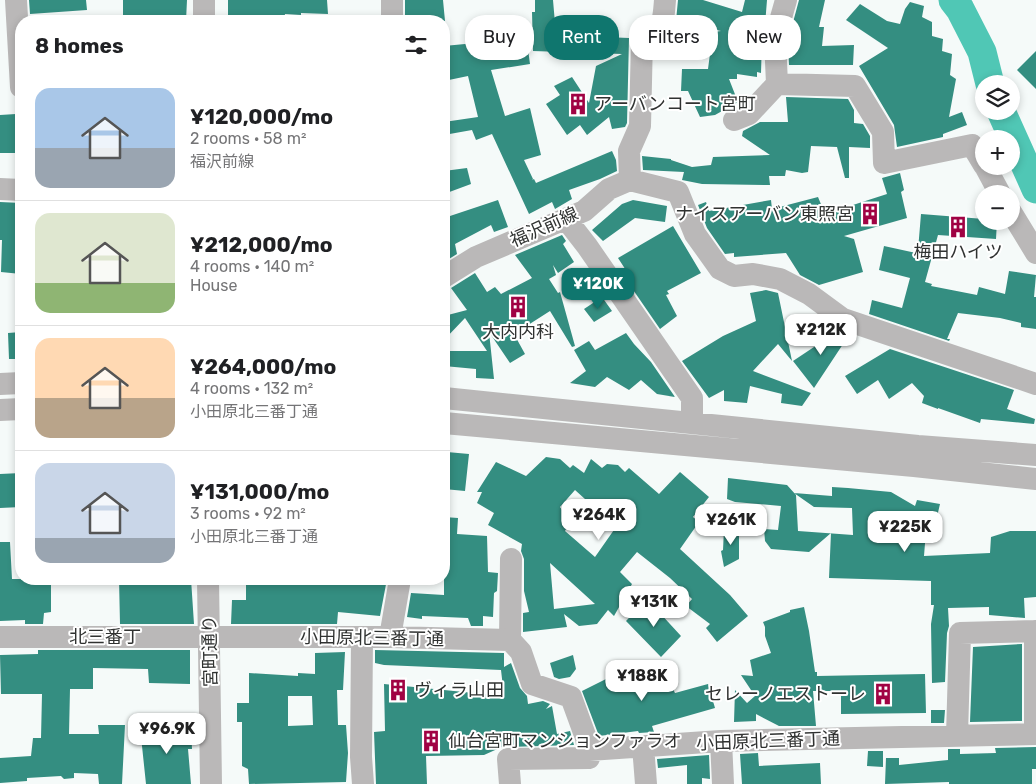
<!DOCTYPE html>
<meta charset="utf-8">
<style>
:root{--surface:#fff;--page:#f2f2f2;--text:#202124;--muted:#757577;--line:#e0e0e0;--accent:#0f766e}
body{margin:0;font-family:Rubik,"Noto Sans JP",sans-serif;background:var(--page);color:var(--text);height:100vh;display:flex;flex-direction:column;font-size:19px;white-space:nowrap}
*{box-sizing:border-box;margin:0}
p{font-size:16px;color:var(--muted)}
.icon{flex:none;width:28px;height:28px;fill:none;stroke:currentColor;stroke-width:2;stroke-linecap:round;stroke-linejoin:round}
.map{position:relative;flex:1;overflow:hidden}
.sheet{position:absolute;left:15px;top:15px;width:435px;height:570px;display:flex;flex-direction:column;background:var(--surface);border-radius:20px;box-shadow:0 2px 8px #0003}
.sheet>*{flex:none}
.top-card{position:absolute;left:465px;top:15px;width:475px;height:45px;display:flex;gap:10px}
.buttons{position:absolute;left:975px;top:75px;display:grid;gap:10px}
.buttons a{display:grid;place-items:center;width:45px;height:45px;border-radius:50%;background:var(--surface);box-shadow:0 2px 8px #0003;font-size:25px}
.price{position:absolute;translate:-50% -42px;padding:0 11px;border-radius:10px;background:#fff;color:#222;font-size:16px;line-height:32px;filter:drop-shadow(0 1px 2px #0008)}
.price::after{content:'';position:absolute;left:50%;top:30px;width:15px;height:11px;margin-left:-8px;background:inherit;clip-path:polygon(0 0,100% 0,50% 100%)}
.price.current{background:var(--accent);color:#fff}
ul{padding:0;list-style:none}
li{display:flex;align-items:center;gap:15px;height:125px;padding:0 20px}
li+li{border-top:1px solid var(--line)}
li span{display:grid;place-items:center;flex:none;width:140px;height:100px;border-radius:15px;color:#555}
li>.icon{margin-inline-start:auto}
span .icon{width:60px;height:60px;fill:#fffc;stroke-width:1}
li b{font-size:21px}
h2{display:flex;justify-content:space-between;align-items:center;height:60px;padding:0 20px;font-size:21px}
.chip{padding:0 18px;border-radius:20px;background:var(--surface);box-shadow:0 2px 8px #0003;font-size:18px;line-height:45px}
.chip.current{background:var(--accent);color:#fff}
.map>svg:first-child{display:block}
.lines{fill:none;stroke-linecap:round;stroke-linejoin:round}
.river{stroke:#50c7b5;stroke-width:29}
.building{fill:#348e81;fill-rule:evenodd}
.minor{stroke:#bab8b8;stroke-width:22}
.labels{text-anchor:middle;stroke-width:4;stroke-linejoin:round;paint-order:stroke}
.poi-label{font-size:18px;fill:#303231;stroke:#fff;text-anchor:start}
.street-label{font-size:18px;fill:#303231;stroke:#fff}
</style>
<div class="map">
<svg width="1036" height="784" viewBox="0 0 1036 784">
<rect width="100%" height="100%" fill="#f5faf9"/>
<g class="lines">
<path class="river" d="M953,0L960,9L982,52L990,84
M1001,111L1036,189"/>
</g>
<path class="building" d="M29,0H86L87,10L30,14Z
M123,0H187L186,21H123Z
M228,0H327L328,14L301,13V15L285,14L284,21H228Z
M405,0H443L445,21H405Z
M535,0H553L556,35L629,38L627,123L625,127L612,129L609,117L587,135L580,125L567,135L546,104L560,95L554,86L572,77L589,103L596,66L622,54L533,51L532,12H535Z
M678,0H703L742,12L745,0H767L765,25L762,39L761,73L757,72V77L737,74V79H729L738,102L715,115L700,117L688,91H681L682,69H708L711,46L674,42V37L721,31L676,21Z
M799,0H825L819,27H824L822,46L854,45L853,65H789L788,41Z
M910,2L924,6L922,17L932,22V36L943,39L942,51L952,54L950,75L956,79L949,117L962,112L967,125L943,134V137L897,147L894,125L859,66L888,48L846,20L860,4L887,21L900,24L905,9Z
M486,42L487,48L527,42L530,64L491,70L505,116L530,108L541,155L524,160L533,179L532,180L534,179L536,183L612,151L616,160L617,171L600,179L569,190L572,199L555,209L552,202L529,214L492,134L476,140L472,130L444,135V122L478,117L468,76L444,81V46Z
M1036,51V89L1017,70Z
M786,97L848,99L854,110V123L863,124L870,136V148L849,147V178H845L837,147L811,146L808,172L802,173L786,170L785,176H769L770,185L702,184L682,180L684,172L643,170L642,156L671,159V160L692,167L711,165L713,157L770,155L742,136L743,131L760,122H788Z
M16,114L19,153H0V115Z
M467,168L471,184L444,194V171Z
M900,173L904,190L901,192L907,218L844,236L854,239L863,272L819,285L800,275L786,253L734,257V253L725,254L707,228L698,205L706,202L709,211L771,200L772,209L818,197L825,214L887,194L882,178Z
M498,200L508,227L494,232L491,225L455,244L457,254L444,262V218Z
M633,200L667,206L665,222L635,218L603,241L592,230L622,204Z
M0,202L21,203L18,255H21V274L1,272L2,240H0Z
M921,214L984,219V221H997L996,239L938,235L925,282L932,284L931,286L977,295L979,287L1005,294L1009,271L1036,275L1034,297H1036V329L1021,327V323L1000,318L958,313L947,339H950L949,341L869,314L872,300L902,308L910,278L879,270L884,246L916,253L917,250H918Z
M673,226L701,273L667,291L669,294L666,295L677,316L660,329L627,281L631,278L618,258Z
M562,235L566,241L563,244L574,262L558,273L553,265L556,275L549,279L558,293L560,292L575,346L572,347L550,311L514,334L525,354L510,363L489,332L494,379L476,378V369L444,366V351H487L465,318L444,340V316L467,310L451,288L475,273L487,292L495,287L501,294L532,278L515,255Z
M766,290L778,293L792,361L778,344L753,371L811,393L802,406L781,403L782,394L750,386L747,403L724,401V390L709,398L682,361L723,336L756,321L750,293Z
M602,297L612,311L594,322L584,309Z
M830,326L839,331L849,335L814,388L793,361L820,343Z
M21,332V359H9L8,333Z
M626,333L634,344L651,362L675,397L657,394L641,380L629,390L607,377L595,387L570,383L586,371L574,350L589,341L595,350Z
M890,349L1014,390L1007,409L1035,419L1034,424L981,419L980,423L938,408V409L922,403L924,396L912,383L889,399L878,380L857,394L845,376Z
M447,452L469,454L465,491L444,489Z
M546,457L560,459L570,468L573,465L584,473L591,459L602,468L607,464L618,465L625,472L629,468L659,494L680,472L709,497L693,517L699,522L680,549L730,595L748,616L717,642L706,628L710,624L686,606L692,599L670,578L637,552L620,572L632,584L614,616L608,610L597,624L579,626L564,614L567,627L523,632V613L529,612L524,591V559L521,551L522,544L488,525L494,513L477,503L482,492H477L496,462L526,476ZM575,490L616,527L595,557L565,531L570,521L560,507ZM550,563L595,604L554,609Z
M21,473V507L0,508V474Z
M728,478L787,485L796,495L798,531L853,535L852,508L814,507L794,493L832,496V487L848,488L891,492L915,506L917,500L940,504L936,521L927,518L924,556L990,553L991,537L1010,531H1036V597L1024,598L1025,618L989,615V607L948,608L949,626L947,633L945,682L932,683L931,624L934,605H931V581L829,578L831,533L809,552L771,549L765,541L764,529L778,530L781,506L735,502L727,499Z
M444,517L458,518L457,534L487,536L488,572L498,573L497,591L494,593L493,617L483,616V626H471L468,618L422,616V619L407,617L411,593L444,595Z
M724,529H739V559L724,567L721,551L723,550Z
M0,542H10L12,579H51V612L44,613L43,624H25V620L0,621Z
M119,579H191L194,624H120Z
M246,579H387L380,616L338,612L337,624H231L232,600H246Z
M647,599L681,636L661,657L626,621Z
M804,607L809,631L815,672H817V676L925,674L926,713L841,714V691H813L816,726H779L756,714V721L734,722L735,690L747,703L755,696L741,675L753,676L750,660L771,653L765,636V627L763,622L790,612V610Z
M1022,644V721L970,722L973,647Z
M38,650H190V684L149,683L148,669L93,668V689H70L69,734H99L98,725H125L122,784H99L98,774L74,773V778L64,779L61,776L27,778V781L0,783V758L31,756L33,738H41L42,694H1L0,655L38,654Z
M375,650L504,653V667L511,663L520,688L527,696L528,704L543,701L550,704L546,709L552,706L557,734L570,731L574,745L504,747V746L484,755L426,756L427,784H376L374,732L385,731L384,684L504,696L501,670L384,665L375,663Z
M345,652L343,690H337L338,725H346L348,753L346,782L249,784L248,769L242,766V722H237V703H249V673L298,676V673L315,674V653ZM288,696H312L313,725L288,726Z
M573,655L576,669L570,677L559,679L554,677L550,663Z
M660,664L675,693L708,684L715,708L652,726L654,732L639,733L638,731L599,736L582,691L610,677L612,682Z
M931,710H945L944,723H931Z
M140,727H191L192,749H188L191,784H146Z
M1036,747V769H1032V784H949V782L885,784L886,758H899V765L948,760V749H960V754L996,753L995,748Z
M868,751H883V767L867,766Z
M758,753L759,766L820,763L821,784H742L740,754Z
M709,755L710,779L702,778V784H687V765L658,768L657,759Z"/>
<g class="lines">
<path class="minor" d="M16,0L21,87
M204,0V21
M392,0V21
M777,84L855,86L883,132L884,163L972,145L984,165
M734,120L749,114L777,84L775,39L786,0
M985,166L1000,194
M630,180L678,192L695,234L720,269L734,276L753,274L780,279L809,294L843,319L1036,384
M0,189L21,190
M1011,212L1036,253
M566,219L587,246L692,398V423
M444,277L476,257L584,211L609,189L630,180L629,151L640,126L642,38C664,25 663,25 665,0
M0,384L21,383
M444,398L918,446L1036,455
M0,410L21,409
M444,423L914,466L1036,479
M208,579L211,784
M1035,631V734
M0,637H390L510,640L521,652L532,684L571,697L586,738L589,758L508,759L510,784
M362,637L361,757L363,784
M390,637L400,579
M510,640L511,559
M957,735L960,633L1036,631
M721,741L723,784
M643,746L646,784
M589,750L721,741L1036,734"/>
</g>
<defs>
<g id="building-bare" transform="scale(1.725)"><path d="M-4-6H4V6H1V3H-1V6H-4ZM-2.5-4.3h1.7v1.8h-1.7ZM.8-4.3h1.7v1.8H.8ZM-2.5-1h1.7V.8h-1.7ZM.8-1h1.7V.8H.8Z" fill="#a00243" stroke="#fff" stroke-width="2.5" paint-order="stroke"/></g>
</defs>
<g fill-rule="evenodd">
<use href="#building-bare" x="578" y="104"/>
<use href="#building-bare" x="870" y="214"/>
<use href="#building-bare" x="958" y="227"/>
<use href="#building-bare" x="518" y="307"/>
<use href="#building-bare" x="398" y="690"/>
<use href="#building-bare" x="883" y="694"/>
<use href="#building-bare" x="431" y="741"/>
</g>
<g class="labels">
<g class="poi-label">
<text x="594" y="110">アーバンコート宮町</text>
<text x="854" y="220" text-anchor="end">ナイスアーバン東照宮</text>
<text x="958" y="258" text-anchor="middle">梅田ハイツ</text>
<text x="518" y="338" text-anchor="middle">大内内科</text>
<text x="414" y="696">ヴィラ山田</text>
<text x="866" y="700" text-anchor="end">セレーノエストーレ</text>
<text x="448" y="747">仙台宮町マンションファラオ</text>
</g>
<g class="street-label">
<text transform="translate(544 227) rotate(-24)" y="6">福沢前線</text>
<text x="105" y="643">北三番丁</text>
<text transform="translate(372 638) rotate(1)" y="6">小田原北三番丁通</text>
<text transform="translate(210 651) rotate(-91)" y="6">宮町通り</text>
<text transform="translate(768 741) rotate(-2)" y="6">小田原北三番丁通</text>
</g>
</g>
</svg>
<div class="buttons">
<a><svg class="icon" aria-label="layers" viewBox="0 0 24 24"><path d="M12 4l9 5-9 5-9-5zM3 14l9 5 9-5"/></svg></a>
<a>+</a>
<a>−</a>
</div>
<b class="price current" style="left:598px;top:310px">¥120K</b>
<b class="price" style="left:821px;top:356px">¥212K</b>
<b class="price" style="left:599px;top:541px">¥264K</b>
<b class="price" style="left:731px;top:546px">¥261K</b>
<b class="price" style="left:905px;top:553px">¥225K</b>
<b class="price" style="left:654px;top:628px">¥131K</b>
<b class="price" style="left:642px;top:702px">¥188K</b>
<b class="price" style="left:167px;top:755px">¥96.9K</b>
<div class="top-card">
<a class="chip">Buy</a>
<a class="chip current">Rent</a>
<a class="chip">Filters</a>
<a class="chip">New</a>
</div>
<section class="sheet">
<h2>8 homes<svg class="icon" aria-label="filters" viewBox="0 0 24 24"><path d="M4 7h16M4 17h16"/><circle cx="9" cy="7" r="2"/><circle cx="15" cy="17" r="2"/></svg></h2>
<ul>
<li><span style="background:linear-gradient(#a9c7e8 60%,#9aa5b1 0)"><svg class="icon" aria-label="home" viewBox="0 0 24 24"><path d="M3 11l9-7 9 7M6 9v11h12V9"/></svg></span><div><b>¥120,000/mo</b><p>2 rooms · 58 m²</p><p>福沢前線</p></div></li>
<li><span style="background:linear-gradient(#dfe7d0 70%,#8fb573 0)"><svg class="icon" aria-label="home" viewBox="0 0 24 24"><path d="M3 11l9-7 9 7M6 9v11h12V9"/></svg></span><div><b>¥212,000/mo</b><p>4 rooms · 140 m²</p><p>House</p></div></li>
<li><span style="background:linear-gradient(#ffd9b3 60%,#b9a48a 0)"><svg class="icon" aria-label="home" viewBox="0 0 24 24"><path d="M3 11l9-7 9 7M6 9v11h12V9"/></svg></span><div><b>¥264,000/mo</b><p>4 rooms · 132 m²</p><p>小田原北三番丁通</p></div></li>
<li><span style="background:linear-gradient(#c9d6e8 75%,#9aa5b1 0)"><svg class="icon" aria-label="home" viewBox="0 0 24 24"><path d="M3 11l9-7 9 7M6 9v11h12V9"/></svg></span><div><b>¥131,000/mo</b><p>3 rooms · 92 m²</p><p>小田原北三番丁通</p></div></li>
</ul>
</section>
</div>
